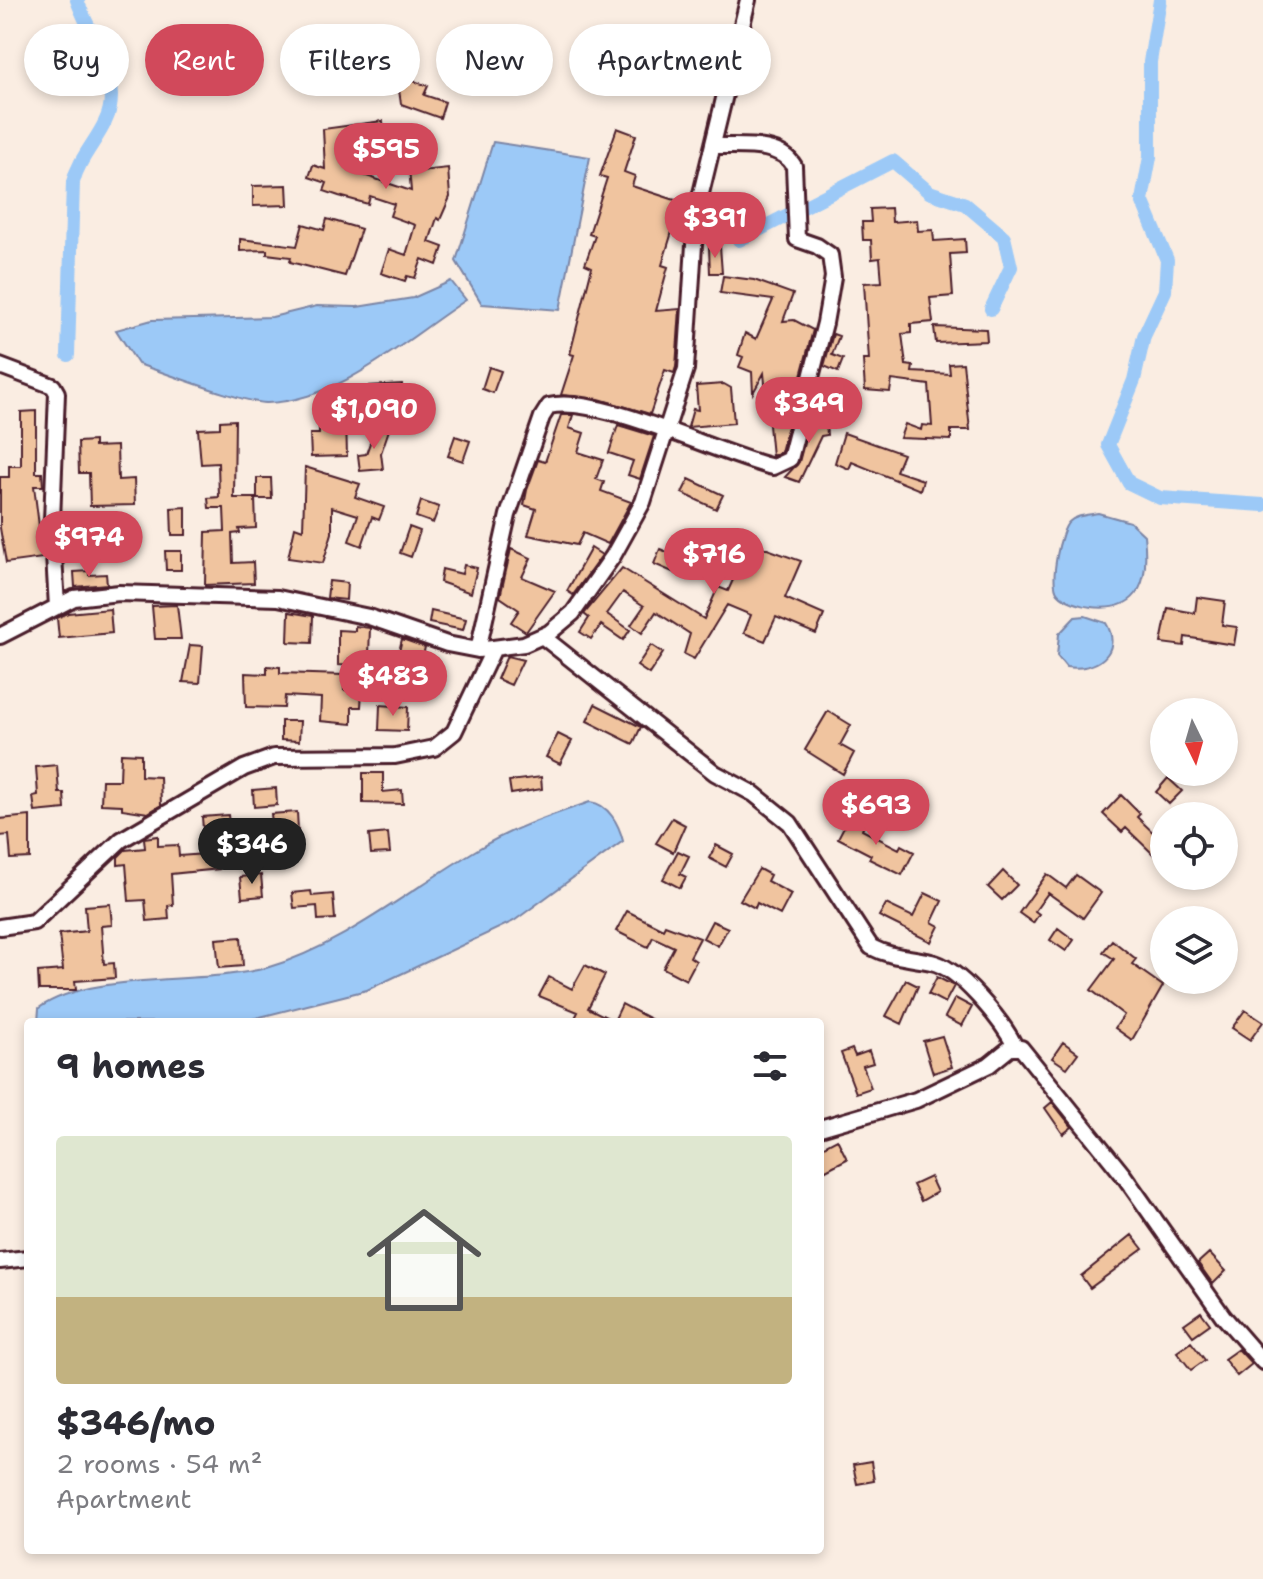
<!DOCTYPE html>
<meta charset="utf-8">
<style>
:root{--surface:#fff;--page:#f7f7f7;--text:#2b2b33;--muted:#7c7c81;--line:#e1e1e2;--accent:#d1495b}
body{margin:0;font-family:"Shantell Sans",sans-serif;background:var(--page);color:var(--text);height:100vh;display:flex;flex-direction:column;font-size:30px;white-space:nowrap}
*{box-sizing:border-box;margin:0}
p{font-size:26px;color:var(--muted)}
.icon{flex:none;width:44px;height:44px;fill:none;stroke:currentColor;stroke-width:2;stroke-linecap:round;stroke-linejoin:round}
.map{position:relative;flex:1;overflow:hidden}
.sheet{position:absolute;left:24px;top:1018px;width:800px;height:536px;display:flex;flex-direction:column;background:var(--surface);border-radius:8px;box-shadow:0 4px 12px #0003}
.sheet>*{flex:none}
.hud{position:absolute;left:24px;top:24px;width:800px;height:72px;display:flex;gap:16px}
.needle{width:52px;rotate:175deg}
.buttons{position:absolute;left:1150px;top:698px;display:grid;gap:16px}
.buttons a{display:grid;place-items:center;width:88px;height:88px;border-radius:50%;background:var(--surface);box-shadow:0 4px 12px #0003;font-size:40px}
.price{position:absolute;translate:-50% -68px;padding:0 18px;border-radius:28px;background:var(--accent);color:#fff;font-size:26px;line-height:52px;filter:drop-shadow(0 2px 4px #0008)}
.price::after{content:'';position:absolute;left:50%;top:48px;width:24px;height:18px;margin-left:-12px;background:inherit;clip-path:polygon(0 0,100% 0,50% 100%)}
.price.current{background:#222;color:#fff}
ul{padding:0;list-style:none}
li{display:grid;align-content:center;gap:16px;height:424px;padding:0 32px}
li+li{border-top:2px solid var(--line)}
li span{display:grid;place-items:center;height:248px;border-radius:8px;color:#555}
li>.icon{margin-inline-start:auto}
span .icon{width:144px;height:144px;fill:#fffc;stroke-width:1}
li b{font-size:34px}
h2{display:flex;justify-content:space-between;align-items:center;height:96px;padding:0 32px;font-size:34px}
.chip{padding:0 28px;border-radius:36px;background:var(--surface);box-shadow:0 4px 12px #0003;font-size:28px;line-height:72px}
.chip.current{background:var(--accent);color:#fff}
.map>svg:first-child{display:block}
.water{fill:#9cc9f7;stroke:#7b85a5;stroke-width:2}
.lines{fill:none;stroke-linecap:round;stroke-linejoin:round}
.canal{stroke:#9cc9f7;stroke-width:14}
.building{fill:#f0c49f;stroke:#4a1f2b;stroke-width:2}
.minor-casing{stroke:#4a1f2b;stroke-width:20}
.minor{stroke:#fff;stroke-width:14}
</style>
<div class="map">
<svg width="1263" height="1579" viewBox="0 0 1263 1579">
<rect width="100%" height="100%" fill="#faede2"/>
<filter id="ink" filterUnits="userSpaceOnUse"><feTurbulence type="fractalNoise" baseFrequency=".0125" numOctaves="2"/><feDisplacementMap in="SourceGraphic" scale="16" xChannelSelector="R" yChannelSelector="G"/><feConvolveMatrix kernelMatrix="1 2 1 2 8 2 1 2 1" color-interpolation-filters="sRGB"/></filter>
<g filter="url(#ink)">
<path class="water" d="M493,142L590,157L560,310L482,304L456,261Z
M451,281L466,300C406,339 342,400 267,403C247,404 163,372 138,364L116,330L152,320L272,317L317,306L357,307L413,298Z
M1098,513L1130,522L1144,535C1149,578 1143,613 1091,607C1081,606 1065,601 1058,593C1049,583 1060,530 1069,522C1076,515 1088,515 1098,513Z
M1085,616L1106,623C1124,653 1095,672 1066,667L1057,656L1059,634L1075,617Z
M590,802C609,804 619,825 623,841L514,921L367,990L240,1022H38L39,1008C90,971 203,985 266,968C344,945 409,890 478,849C512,828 552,815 590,802Z"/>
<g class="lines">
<path class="canal" d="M1160,0L1150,62V157L1142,200L1167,260L1165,291L1144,336L1134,380L1108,445L1129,483L1160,498L1263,505
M739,240L893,161L929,192L965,204L1004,237L1011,267L991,309
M68,355L73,182C79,159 95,143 105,122C125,83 90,37 77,0"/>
</g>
<path class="building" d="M414,81L428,86L424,95L445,102L440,118L401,104L398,83Z
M383,121L387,155L363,158L364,168L349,170L411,191L408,157L419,156L421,171L448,168L450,197L440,220L437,218L429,242L443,247L437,265L422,259L415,278L407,276L405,281L381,273L389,249L406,255L415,225L390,216L394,204L370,196L368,204L339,196L324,191L327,183L309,177L313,165L325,169L323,129Z
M617,128L636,135L624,172L635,176L632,186L681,202L662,265L668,267L656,311L680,309L676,367L674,373L665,370L650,414L599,399L561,395L574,355L570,354L592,267L585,264L595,236L589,234L607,178L600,176Z
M287,185L288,205L253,206V186Z
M891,208L892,222L917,220L918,231L933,230L934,241L965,239L966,253L950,254L953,296L930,298L933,322L911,324V333L902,334L906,365L913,366L912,372L950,374L949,364L963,363L970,430H951V440L900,438L905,424L921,430L922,425L932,426L929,385L892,380L890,392L865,390L863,360H869L864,283L882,282L880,258L872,259L871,240H863L862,222H871L870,209Z
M327,219L361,229L345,276L290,262L291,257L267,254V250L240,251V239L297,246L303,224L324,230Z
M720,246L722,273H710L709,247Z
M723,276L754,280L793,294L783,321L794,320L813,330L781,452L772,456L764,373L753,393L752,372L739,367L743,357L738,355L745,333L756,339L773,300L720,293Z
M934,327L986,329L987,341L936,343Z
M833,334L839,336L832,355L843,359L838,372L824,366Z
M489,367L501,371L493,393L482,389Z
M402,384V408L370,411L369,386Z
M724,384L731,388L734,423L688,427L693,409L698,410L696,386Z
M817,394L820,395L812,423L826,422L827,435L821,436L799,482L785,477L799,462Z
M36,411V473H42L43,486H34L43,558L6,563L0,528V477H9V466H21V412Z
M561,415H573L569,428L584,433L578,452L603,460L596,479L604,482L601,491L631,502L608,544L583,533L577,545L528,535L536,509L524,505L527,490L538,460L545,462Z
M319,416L346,418L347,456L311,457L310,434H319Z
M235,420L234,498H255L256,528L239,529L240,533L232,534L233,563L253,562L254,583L205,585L206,532L225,531L224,508H209L208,498L219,497L218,463L201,464L198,429L220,428V421Z
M618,425L654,436L640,479L628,475L633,461L609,453Z
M376,426L389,430L381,453L383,469L360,471L358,455L366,454Z
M844,433L903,454L896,471L923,480L920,490L852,462L849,469L835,463Z
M455,436L470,441L463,461L448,456Z
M94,441V447L117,446L118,480L134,479L135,505L90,506L89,473H79L78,442Z
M305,467L360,484L355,497L384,507L379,520L372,517L362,546L349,541L358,515L332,507V533L323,563L288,558L295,527L303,530Z
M257,478H271L272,499H257Z
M689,479L723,495L716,509L682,493Z
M421,501L439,507L433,523L416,517Z
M186,507V535H172L171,508Z
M409,527L420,531L411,557L400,553Z
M711,529L801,561L785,598L824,615L816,634L776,617L765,641L744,633L751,615L727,605L694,659L684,654L690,634L656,612L642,633L631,625L644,606L623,592L607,614L630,630L623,640L601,625L591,639L580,632L589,618L584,614L622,568L704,619L718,587L728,591L741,562L718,553L711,568L695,561Z
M591,548L602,555L573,595L567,591Z
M511,549L531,558L522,577L555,591L526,632L511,622L519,610L500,597Z
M660,549L684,559L677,574L654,564Z
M165,551H181V570H166Z
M464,565L477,568L471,593L440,582L442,569L462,574Z
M89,571V575L106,574L107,584L75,587L74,572Z
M329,581L347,583L346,600L327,598Z
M1197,597L1225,601L1222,625L1237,627L1234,645L1185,637L1184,646L1161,643L1168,608L1195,613Z
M177,605L181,639H155L152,606Z
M110,609L112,633L59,638L57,618L68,613Z
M431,611L466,619L463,630L429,623Z
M289,612L313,616L312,643L288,642Z
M355,626L370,628L369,655H382V671H371V667L338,665V630L355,631Z
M402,639L425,647L420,670L396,664Z
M190,645L203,646L200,683L183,682Z
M651,645L663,653L649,674L637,666Z
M507,656L523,660L511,685L497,679Z
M267,666L280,667V673L344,675V690L362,691L361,707H352V724L320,721L321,698L285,696L284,708L246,707L245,673L267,674Z
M595,704L641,727L633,744L587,721Z
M380,705L408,707L407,731L379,730Z
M828,711L851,725L840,745L854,753L843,774L805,750Z
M281,721H300L299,741L281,740Z
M558,734L572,741L560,764L546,757Z
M121,753L141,754V776L160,777L161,805L148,813L122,809V805L101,804L102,780H120Z
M57,765L59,793H64L65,809L35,812L33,796L38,795L36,767Z
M363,773H383V792L402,790L403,804L363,803Z
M541,777L542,789L511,794L509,781Z
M1168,778L1182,791L1169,804L1156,792Z
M276,788L277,805L254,807L253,790Z
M1121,795L1140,814L1137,817L1164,843L1154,855L1126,828L1122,832L1103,814Z
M297,812L298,830L273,832L271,814Z
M228,815L230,831L216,832L219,869L171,874L173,905L168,906L169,919L147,921L145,900L129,901L126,864L118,865V857L125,850L145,848L144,838L158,836V846L178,845L179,856L205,854L202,817Z
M850,815L865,823L862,830L899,849L901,845L914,852L902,875L869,859L871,855L838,838Z
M30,816V858L11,859L9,835L0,836V819Z
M672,818L685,825L673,852L656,843Z
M388,833L390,853L371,854L369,835Z
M716,845L733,854L726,867L709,858Z
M678,851L689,856L680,874L686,877L680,888L663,879Z
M759,869L770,875L767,881L791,894L780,915L757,903L755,908L740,900Z
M1003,871L1017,885L1002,900L988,887Z
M1047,874L1066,888L1076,875L1101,893L1083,918L1048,893L1035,911L1039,914L1033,923L1019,913Z
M261,875L263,896L242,898L240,877Z
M311,891L312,896L333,894L335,919L318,920L317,906L294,908L292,893Z
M925,893L942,901L932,922L939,926L931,942L879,916L886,904L913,917Z
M110,904L112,925L101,926L104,964L114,963L115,978L75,981L76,990H39L38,972L63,970L59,934L87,931L85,906Z
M627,911L663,929L665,925L700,938L690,957L696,961L686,980L663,968L674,947L653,937L648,947L616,931Z
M712,921L728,928L718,946L703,938Z
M1058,928L1074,940L1066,951L1050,940Z
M241,937L243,966L219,968L216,939Z
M1112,940L1136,959L1132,964L1163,986L1132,1040L1115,1028L1124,1015L1091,990L1114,959L1103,952Z
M585,965L605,975L588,1008L614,1021L622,1004L656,1022H573L578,1012L539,996L549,977L572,989Z
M937,977L954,986L945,1003L928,994Z
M906,980L918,986L902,1024L886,1016Z
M955,998L972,1007L962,1026L945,1017Z
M1245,1010L1263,1022L1250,1040L1232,1028Z
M942,1036L952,1067L933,1073L923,1041Z
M1063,1042L1078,1053L1067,1068L1052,1058Z
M852,1049L855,1056L869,1051L873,1063L863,1066L871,1088L856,1093L841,1053Z
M1052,1102L1072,1127L1063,1134L1045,1108Z
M837,1139L847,1159L820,1173V1148Z
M930,1177L937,1192L921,1201L913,1185Z
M1132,1235L1143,1249L1090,1288L1081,1276Z
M1209,1253L1226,1271L1213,1284L1198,1263Z
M1201,1312L1210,1324L1193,1336L1184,1324Z
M1191,1342L1205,1360L1191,1370L1177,1352Z
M1238,1349L1252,1364L1237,1376L1224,1359Z
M871,1462L874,1481L857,1484L853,1465Z"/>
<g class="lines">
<g class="minor-casing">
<path id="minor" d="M0,366L53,386L57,393L52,521L57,607
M0,636L74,598L119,593L278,598L369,617L447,644L478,650L524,644L549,633L573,613L613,556L643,502L686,369L696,214L748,0
M542,636L715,773L754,794L790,823L871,947C892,958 909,957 931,962C959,967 1002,1021 1015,1046
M478,650L508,515L542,417L549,406C598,394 718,454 773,467L790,459L825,323L833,277L830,255L817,246L797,239L794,166C780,141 738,147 713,146
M0,927L34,922L121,840L244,768L274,757L395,756L434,748L454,732L494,648
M820,1128L916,1100L989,1065L1010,1048H1021L1124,1176L1223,1316L1263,1362
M0,1261L28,1258"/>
</g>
<use href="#minor" class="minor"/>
</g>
</g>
</svg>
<div class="buttons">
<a><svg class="needle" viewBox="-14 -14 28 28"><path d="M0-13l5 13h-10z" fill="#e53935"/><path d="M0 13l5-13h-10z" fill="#7c7c81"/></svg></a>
<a><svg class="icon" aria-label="locate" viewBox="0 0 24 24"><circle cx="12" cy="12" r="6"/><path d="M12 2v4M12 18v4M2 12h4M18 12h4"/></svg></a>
<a><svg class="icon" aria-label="layers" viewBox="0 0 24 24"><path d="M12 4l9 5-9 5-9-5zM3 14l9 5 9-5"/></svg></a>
</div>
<b class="price" style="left:386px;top:191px">$595</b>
<b class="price" style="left:715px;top:260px">$391</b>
<b class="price" style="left:809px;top:445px">$349</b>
<b class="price" style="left:374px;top:451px">$1,090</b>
<b class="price" style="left:89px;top:579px">$974</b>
<b class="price" style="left:714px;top:596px">$716</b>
<b class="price" style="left:393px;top:718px">$483</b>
<b class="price" style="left:876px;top:847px">$693</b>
<b class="price current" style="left:252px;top:886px">$346</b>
<div class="hud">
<a class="chip">Buy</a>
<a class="chip current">Rent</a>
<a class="chip">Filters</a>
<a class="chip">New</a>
<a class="chip">Apartment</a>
</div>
<section class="sheet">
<h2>9 homes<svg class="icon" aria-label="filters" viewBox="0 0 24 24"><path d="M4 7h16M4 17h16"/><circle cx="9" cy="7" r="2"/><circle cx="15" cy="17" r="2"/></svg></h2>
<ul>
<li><span style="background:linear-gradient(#dfe7d0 65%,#c2b280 0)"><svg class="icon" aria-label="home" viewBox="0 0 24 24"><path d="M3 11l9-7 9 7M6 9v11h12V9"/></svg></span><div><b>$346/mo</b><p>2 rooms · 54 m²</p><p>Apartment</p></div></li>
</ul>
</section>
</div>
